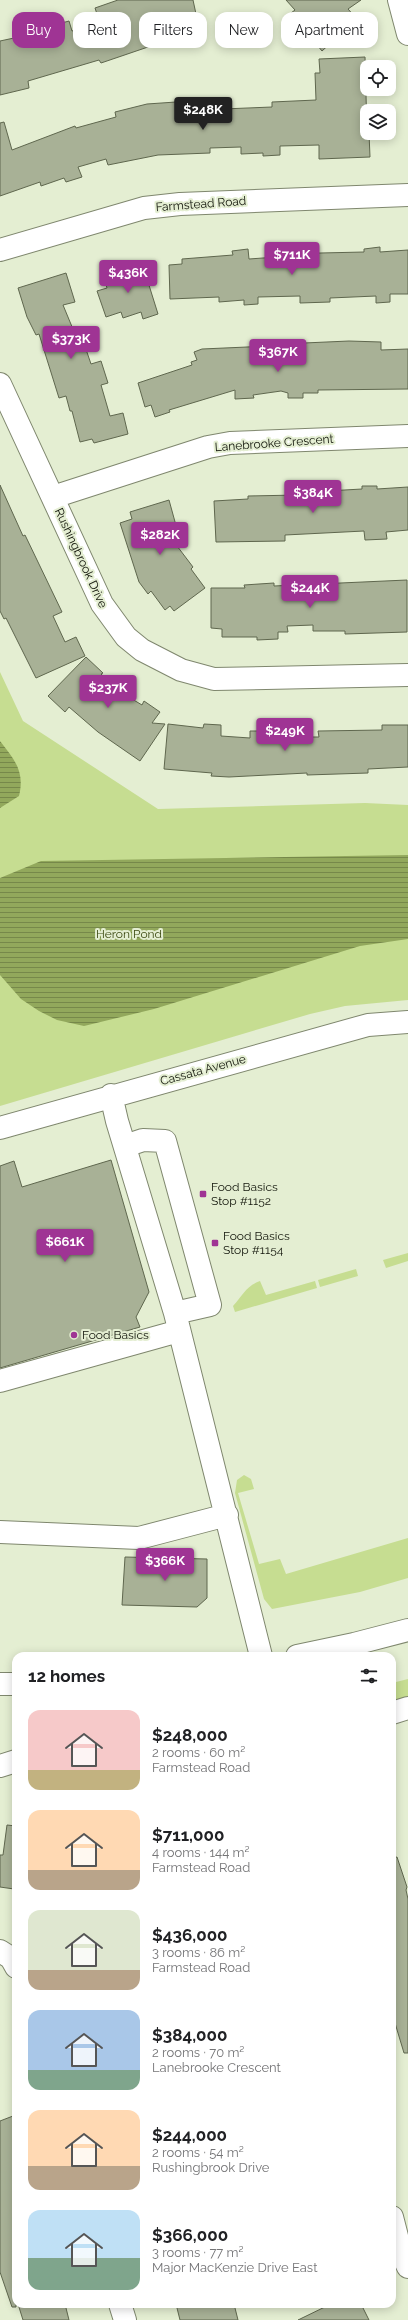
<!DOCTYPE html>
<meta charset="utf-8">
<style>
:root{--surface:#fff;--page:#f2f2f2;--text:#202124;--muted:#757577;--accent:#9f3494}
body{margin:0;font-family:Raleway,sans-serif;background:var(--page);color:var(--text);height:100vh;display:flex;flex-direction:column;font-size:15px;white-space:nowrap}
*{box-sizing:border-box;margin:0}
p{font-size:13px;color:var(--muted)}
.icon{flex:none;width:22px;height:22px;fill:none;stroke:currentColor;stroke-width:2;stroke-linecap:round;stroke-linejoin:round}
.map{position:relative;flex:1;overflow:hidden}
.details{position:absolute;left:12px;top:1652px;width:384px;height:656px;display:flex;flex-direction:column;background:var(--surface);border-radius:12px;box-shadow:0 2px 10px #0003}
.details>*{flex:none}
.top-card{position:absolute;left:12px;top:12px;width:384px;height:36px;display:flex;gap:8px}
.tools{position:absolute;left:360px;top:60px;display:grid;gap:8px}
.tools a{display:grid;place-items:center;width:36px;height:36px;border-radius:8px;background:var(--surface);box-shadow:0 2px 10px #0003;font-size:20px}
.price{position:absolute;translate:-50% -34px;padding:0 9px;border-radius:4px;background:var(--accent);color:#fff;font-size:13px;line-height:26px;filter:drop-shadow(0 1px 2px #0008)}
.price::after{content:'';position:absolute;left:50%;top:24px;width:12px;height:9px;margin-left:-6px;background:inherit;clip-path:polygon(0 0,100% 0,50% 100%)}
.price.on{background:#222;color:#fff}
ul{padding:0;list-style:none}
li{display:flex;align-items:center;gap:12px;height:100px;padding:0 16px}
li span{display:grid;place-items:center;flex:none;width:112px;height:80px;border-radius:12px;color:#555}
li>.icon{margin-inline-start:auto}
span .icon{width:48px;height:48px;fill:#fffc;stroke-width:1}
li b{font-size:17px}
h2{display:flex;justify-content:space-between;align-items:center;height:48px;padding:0 16px;font-size:17px}
.chip{padding:0 14px;border-radius:12px;background:var(--surface);box-shadow:0 2px 10px #0003;font-size:14px;line-height:36px}
.chip.on{background:var(--accent);color:#fff}
.map>svg:first-child{display:block}
.green{fill:#c6dd91}
.water{fill:url(#water-rules)}
.building{fill:#a8b196;stroke:#5f674e}
.lines{fill:none;stroke-linecap:round;stroke-linejoin:round}
.minor-casing{stroke:#7f876e;stroke-width:24}
.major-casing{stroke:#7f876e;stroke-width:24}
.minor{stroke:#fff;stroke-width:22}
.major{stroke:#fff;stroke-width:22}
.poi-dot{fill:#9f3494;stroke:#e4eed2;stroke-width:1.5}
.labels{text-anchor:middle;stroke-width:4;stroke-linejoin:round;paint-order:stroke}
.street-label{font-size:12px;fill:#11140a;stroke:#e4eed2}
.park-label{font-size:12px;fill:#3b4911;stroke:#e4eed2}
.poi-label{font-size:12px;fill:#11140a;stroke:#e4eed2;text-anchor:start}
</style>
<div class="map">
<svg width="408" height="2320" viewBox="0 0 408 2320">
<defs>
<pattern id="water-rules" width="6" height="5" patternUnits="userSpaceOnUse"><rect width="6" height="5" fill="#92a85c"/><path d="M0 2.5h6" fill="none" stroke="#76884a"/></pattern>
</defs>
<rect width="100%" height="100%" fill="#e4eed2"/>
<path class="green" d="M0,672L23,721L158,809L365,803L408,805V1000L345,1006L310,1014L0,1106Z
M408,1253V1261L386,1268L383,1260Z
M356,1269L358,1276L320,1287L318,1280Z
M260,1281L266,1295L315,1281L317,1288L235,1312L233,1306C243,1295 246,1286 260,1281Z
M244,1475L251,1479L254,1489L238,1493L259,1564L280,1559L286,1574L408,1538V1578L360,1592L272,1609L264,1599L235,1493L237,1480Z
M408,1679V1697L392,1701V1683Z"/>
<path class="water" d="M0,741C15,760 25,772 19,796L0,808Z
M408,855V939L360,946L154,1009L84,1026L57,1020L39,1011L21,999L0,975V878L41,861Z"/>
<path class="building" d="M118,0H193L196,14L159,36L161,38L148,47L101,63L99,60L28,81L29,88L0,95V41L28,35L27,32L44,26V28L69,21L72,31L100,23L95,8Z
M286,0H361L348,9L357,19L322,51L291,13L295,10Z
M365,57L367,133H369L370,157L319,159V145L280,146V155L263,156V153L241,154V147L210,148V153L158,155L108,165L106,159L78,167L82,177L66,182L64,178L41,186L40,182L0,196V123L4,122L12,150L75,126L76,128L116,117L115,112L147,104L176,102L177,105L223,104V109L272,107V102L316,100L315,73H320L319,59Z
M380,247V252L408,250V294H390V302L376,303V296L330,298V302L300,303V296L258,297V304L244,305V300L219,302V297L170,299L169,265L182,264V259L233,255L232,251L248,249L249,259L277,257V254L364,252V249Z
M143,266L158,314L143,319L141,312L123,318L121,312L106,317L97,291L107,288L103,275L119,270L121,273Z
M66,273L75,302L63,305L75,334L80,332L91,364L101,361L108,383L101,385L110,416L123,413L128,434L94,443L92,439L80,442L72,411H70L66,396L59,398L39,334L36,335L27,317L18,288Z
M349,341L381,342V350L408,349V389L318,390V393H303V398H288V393L281,391L253,395L254,398L235,399V390L169,410L170,412L155,417L151,405L145,407L138,383L192,365L191,362L197,360L194,352L202,349L270,346L271,356L305,354L304,343Z
M0,485L23,536L25,535L62,612L53,616L65,642L76,637L85,656L36,678L6,618L4,619L0,611Z
M362,486H377V489L408,487V530L386,532L387,539L365,540L364,531L285,535V541L216,542L214,501L248,499V496L299,495V487L326,488L327,491L362,489Z
M169,500L180,540L174,542L193,567L191,569L205,588L174,611L170,606L165,610L151,591L148,594L139,582L120,523L132,519L130,512Z
M407,580V632L345,634V631H313V625L287,626L288,632H278V639L257,640V637H222V629L211,628V588H245L244,585L274,583V586Z
M86,657L103,673L101,674L122,693L142,705L144,701L160,712L152,723L165,724L140,761L98,732L69,707L65,712L48,696Z
M168,724L203,728L204,724L221,725V736L250,738V731H291V737H319L318,731L382,730V725H408V767L368,769V773L307,775V773L229,777L211,776L212,773L164,769Z
M111,1160L149,1292L136,1317L140,1327L0,1368V1166L14,1161L22,1187Z
M125,1557L207,1559V1598L197,1607L122,1605Z
M7,1825L16,1826L14,1889L0,1887V1855H3Z
M397,1857L407,1887L406,1890L408,1899V2053H404L392,2013V1858Z
M13,2116L16,2126V2307H12L0,2272V2121Z
M18,2304H65L69,2320H23Z
M176,2304H234L238,2320H180Z
M331,2304H361L369,2320H298Z"/>
<g class="lines">
<g class="minor-casing">
<path id="minor" d="M399,0L408,34
M0,250L144,208L180,204L408,195
M0,384L102,604L126,637L142,650L181,670L214,679L408,675
M53,497L208,447L230,443L408,436
M111,1095L117,1121L175,1313L261,1656
M0,1128L368,1025L408,1022
M125,1146L143,1140L165,1141L210,1305L175,1313
M0,1381L179,1331
M0,1532L139,1538L227,1515
M392,1713L408,1708
M0,1766L16,1761
M0,1951L11,1958L16,1967
M392,2217L401,2252L408,2267
M120,2304L125,2320"/>
</g>
<g class="major-casing">
<path id="major" d="M297,1656L354,1644L408,1630
M0,1684H16"/>
</g>
<use href="#minor" class="minor"/>
<use href="#major" class="major"/>
</g>
<g class="poi-dot">
<rect x="199" y="1190" width="8" height="8" rx="2"/>
<rect x="211" y="1239" width="8" height="8" rx="2"/>
<circle cx="74" cy="1335" r="4"/>
</g>
<g class="labels">
<g class="street-label">
<text transform="translate(201 204) rotate(-4)" y="4">Farmstead Road</text>
<text transform="translate(274 443) rotate(-4)" y="4">Lanebrooke Crescent</text>
<text transform="translate(81 558) rotate(65)" y="4">Rushingbrook Drive</text>
<text transform="translate(203 1070) rotate(-15)" y="4">Cassata Avenue</text>
</g>
<g class="park-label">
<text x="129" y="938">Heron Pond</text>
</g>
<g class="poi-label">
<text x="211" y="1191">Food Basics<tspan x="211" dy="14">Stop #1152</tspan></text>
<text x="223" y="1240">Food Basics<tspan x="223" dy="14">Stop #1154</tspan></text>
<text x="82" y="1339">Food Basics</text>
</g>
</g>
</svg>
<div class="tools">
<a><svg class="icon" aria-label="locate" viewBox="0 0 24 24"><circle cx="12" cy="12" r="6"/><path d="M12 2v4M12 18v4M2 12h4M18 12h4"/></svg></a>
<a><svg class="icon" aria-label="layers" viewBox="0 0 24 24"><path d="M12 4l9 5-9 5-9-5zM3 14l9 5 9-5"/></svg></a>
</div>
<b class="price on" style="left:203px;top:131px">$248K</b>
<b class="price" style="left:292px;top:276px">$711K</b>
<b class="price" style="left:128px;top:294px">$436K</b>
<b class="price" style="left:71px;top:360px">$373K</b>
<b class="price" style="left:278px;top:373px">$367K</b>
<b class="price" style="left:313px;top:514px">$384K</b>
<b class="price" style="left:160px;top:556px">$282K</b>
<b class="price" style="left:310px;top:609px">$244K</b>
<b class="price" style="left:108px;top:709px">$237K</b>
<b class="price" style="left:285px;top:752px">$249K</b>
<b class="price" style="left:65px;top:1263px">$661K</b>
<b class="price" style="left:165px;top:1582px">$366K</b>
<div class="top-card">
<a class="chip on">Buy</a>
<a class="chip">Rent</a>
<a class="chip">Filters</a>
<a class="chip">New</a>
<a class="chip">Apartment</a>
</div>
<section class="details">
<h2>12 homes<svg class="icon" aria-label="filters" viewBox="0 0 24 24"><path d="M4 7h16M4 17h16"/><circle cx="9" cy="7" r="2"/><circle cx="15" cy="17" r="2"/></svg></h2>
<ul>
<li><span style="background:linear-gradient(#f6c9c9 75%,#c2b280 0)"><svg class="icon" aria-label="home" viewBox="0 0 24 24"><path d="M3 11l9-7 9 7M6 9v11h12V9"/></svg></span><div><b>$248,000</b><p>2 rooms · 60 m²</p><p>Farmstead Road</p></div></li>
<li><span style="background:linear-gradient(#ffd9b3 75%,#b9a48a 0)"><svg class="icon" aria-label="home" viewBox="0 0 24 24"><path d="M3 11l9-7 9 7M6 9v11h12V9"/></svg></span><div><b>$711,000</b><p>4 rooms · 144 m²</p><p>Farmstead Road</p></div></li>
<li><span style="background:linear-gradient(#dfe7d0 75%,#b9a48a 0)"><svg class="icon" aria-label="home" viewBox="0 0 24 24"><path d="M3 11l9-7 9 7M6 9v11h12V9"/></svg></span><div><b>$436,000</b><p>3 rooms · 86 m²</p><p>Farmstead Road</p></div></li>
<li><span style="background:linear-gradient(#a9c7e8 75%,#7fa58c 0)"><svg class="icon" aria-label="home" viewBox="0 0 24 24"><path d="M3 11l9-7 9 7M6 9v11h12V9"/></svg></span><div><b>$384,000</b><p>2 rooms · 70 m²</p><p>Lanebrooke Crescent</p></div></li>
<li><span style="background:linear-gradient(#ffd9b3 70%,#b9a48a 0)"><svg class="icon" aria-label="home" viewBox="0 0 24 24"><path d="M3 11l9-7 9 7M6 9v11h12V9"/></svg></span><div><b>$244,000</b><p>2 rooms · 54 m²</p><p>Rushingbrook Drive</p></div></li>
<li><span style="background:linear-gradient(#bfe0f5 60%,#7fa58c 0)"><svg class="icon" aria-label="home" viewBox="0 0 24 24"><path d="M3 11l9-7 9 7M6 9v11h12V9"/></svg></span><div><b>$366,000</b><p>3 rooms · 77 m²</p><p>Major MacKenzie Drive East</p></div></li>
</ul>
</section>
</div>
